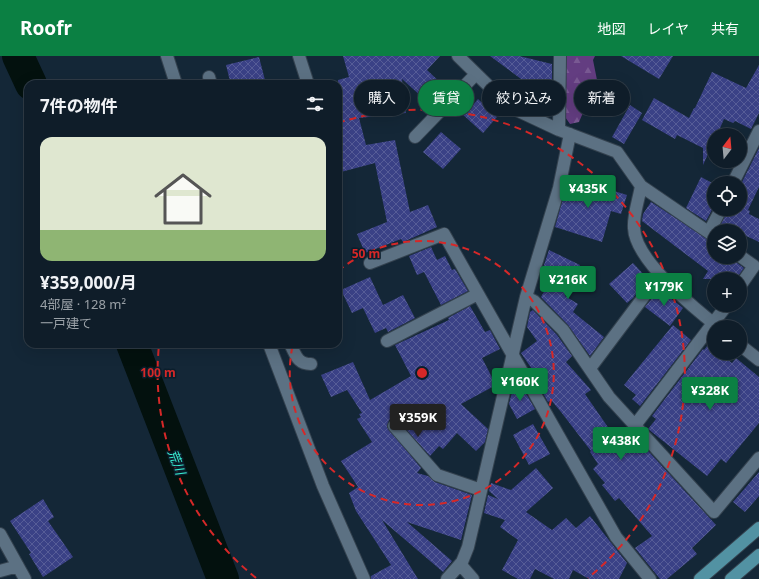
<!DOCTYPE html>
<html lang="ja">
<meta charset="utf-8">
<style>
:root{--surface:#0f1d29;--page:#1d2a35;--text:#f1f3f6;--muted:#9ba2a8;--line:#2f3b46;--accent:#0b8043}
body{margin:0;font-family:"Noto Sans","Noto Sans JP",sans-serif;background:var(--page);color:var(--text);height:100vh;display:flex;flex-direction:column;font-size:15px;white-space:nowrap}
*{box-sizing:border-box;margin:0}
p{font-size:13px;color:var(--muted)}
.icon{flex:none;width:22px;height:22px;fill:none;stroke:currentColor;stroke-width:2;stroke-linecap:round;stroke-linejoin:round}
.map{position:relative;flex:1;overflow:hidden}
.side{position:absolute;left:24px;top:24px;width:318px;height:268px;display:flex;flex-direction:column;background:var(--surface);border-radius:12px;box-shadow:0 4px 16px #0002,0 0 0 1px var(--line)}
.side>*{flex:none}
.top-card{position:absolute;left:354px;top:24px;width:345px;height:36px;display:flex;gap:8px}
.needle{width:26px;rotate:16deg}
.buttons{position:absolute;left:707px;top:72px;display:grid;gap:8px}
.buttons a{display:grid;place-items:center;width:40px;height:40px;border-radius:50%;background:var(--surface);box-shadow:0 4px 16px #0002,0 0 0 1px var(--line);font-size:20px}
.price{position:absolute;translate:-50% -34px;padding:0 9px;border-radius:4px;background:var(--accent);color:#fff;font-size:13px;line-height:26px;filter:drop-shadow(0 1px 2px #0008)}
.price::after{content:'';position:absolute;left:50%;top:24px;width:12px;height:9px;margin-left:-6px;background:inherit;clip-path:polygon(0 0,100% 0,50% 100%)}
.price.active{background:#222;color:#fff}
ul{padding:0;list-style:none}
li{display:grid;align-content:center;gap:8px;height:212px;padding:0 16px}
li+li{border-top:1px solid var(--line)}
li span{display:grid;place-items:center;height:124px;border-radius:12px;color:#555}
li>.icon{margin-inline-start:auto}
span .icon{width:72px;height:72px;fill:#fffc;stroke-width:1}
li b{font-size:17px}
h2{display:flex;justify-content:space-between;align-items:center;height:48px;padding:0 16px;font-size:17px}
.chip{padding:0 14px;border-radius:18px;background:var(--surface);box-shadow:0 4px 16px #0002,0 0 0 1px var(--line);font-size:14px;line-height:36px}
.chip.active{background:var(--accent);color:#fff}
header{display:flex;align-items:center;gap:24px;box-sizing:border-box;height:56px;padding:0 20px;background:var(--accent);color:#fff}
header strong{font-size:19px}
nav{display:flex;gap:22px;margin-inline-start:auto;font-size:14px}
.map>svg:first-child{display:block}
.forest{fill:url(#forest-firs)}
.lines{fill:none;stroke-linecap:round;stroke-linejoin:round}
.river{stroke:#03110e;stroke-width:32}
.building{fill:url(#building-cross-hatch)}
.minor-casing{stroke:#34424f;stroke-width:14}
.major-casing{stroke:#34424f;stroke-width:14}
.minor{stroke:#5c7183;stroke-width:12}
.major{stroke:#5292a3;stroke-width:12}
.ring{fill:none;stroke:#d62828;stroke-width:2;stroke-dasharray:7 5}
.labels{text-anchor:middle;stroke-width:3;stroke-linejoin:round;paint-order:stroke}
.water-label{font-size:13px;font-style:italic;fill:#38ecd1;stroke:#0b1e2c}
.centre{fill:#d62828;stroke:#0b1e2c;stroke-width:2}
.ring-label{font-size:12px;text-anchor:middle;font-weight:bold;fill:#d62828;stroke:#0b1e2c;stroke-width:3;stroke-linejoin:round;paint-order:stroke}
</style>
<header>
<strong>Roofr</strong>
<nav><a>地図</a><a>レイヤ</a><a>共有</a></nav>
</header>
<div class="map">
<svg width="759" height="523" viewBox="0 0 759 523">
<defs>
<pattern id="forest-firs" width="22" height="20" patternUnits="userSpaceOnUse"><rect width="22" height="20" fill="#633d81"/><path d="M5 1l3.5 6h-7zM16 11l3.5 6h-7z" fill="#795993"/></pattern>
<pattern id="building-cross-hatch" width="8" height="8" patternUnits="userSpaceOnUse"><rect width="8" height="8" fill="#3a4186"/><path d="M0 0l8 8M0 8l8-8" fill="none" stroke="#565c97"/></pattern>
</defs>
<rect width="100%" height="100%" fill="#142737"/>
<path class="forest" d="M564,0H595L593,4L597,24L579,66L570,68L563,58Z"/>
<g class="lines">
<path class="river" d="M18,0L31,28
M132,288L223,523"/>
</g>
<path class="building" d="M343,0H440L427,14L443,29L440,32L446,38L433,51L402,23L406,57L359,62L366,89L395,84L410,156L428,149L437,171L403,186L401,183L365,197L357,178L387,166L375,107L341,116L338,103V24L349,21Z
M490,0H519L552,8V42L548,52L515,37L521,23Z
M621,0H673L659,23Z
M259,1L266,28H239L238,23L230,25L226,9Z
M759,9V57L751,73L735,65L733,67L724,63L717,79H714V85L703,109V92L677,79L675,83L642,64L654,42L689,62L694,52H695L712,16L746,32Z
M478,43L497,61L483,77L461,57L470,46L473,49Z
M630,49L642,57L624,88L612,81Z
M441,76L461,93L443,113L423,96Z
M759,92V131L748,154L750,155L749,158L759,163V186L740,177V175L718,174L728,153H740V130Z
M569,121L627,139L621,158L611,155L602,186L555,171Z
M701,121L714,128V150L706,165L686,152Z
M651,146L714,187V201H729L744,212L736,223H703L708,215L642,165L643,158Z
M431,191L437,204L445,200L452,214L455,213L468,235L441,249L424,216L417,219L409,200Z
M549,194L580,209L565,240L578,248L573,256L604,281L590,300L568,269L541,241L553,220L542,215Z
M633,207L648,223L633,242L627,247L609,228Z
M370,221L383,249L403,239L415,262L388,276L386,272L375,277L363,252L352,257L341,234Z
M659,233L683,252L670,270L645,251Z
M470,250L485,276L490,274L500,293L482,302L496,329L461,348L488,373L485,386L476,395L457,377L443,393L439,390L430,400L397,363L389,364L387,371L421,412L417,417L428,420L435,426L472,439L461,484L407,466L452,505L443,516L382,464L418,523H371V520L391,509L356,455L349,437L358,431L341,405L372,386L357,363L361,361L359,358L362,357L347,334L331,341L321,319L353,306L370,344L411,320L395,289L449,264L448,262Z
M533,254L557,279L572,300L566,306L591,334L585,338L623,393L635,382L639,385L716,469L692,492L697,498L667,523H660L635,492L652,480L619,442L615,445L602,429L605,427L593,413L598,408L590,396L591,395L561,356L551,344L548,346L533,320L536,319L521,297L537,285L527,271L530,256Z
M673,269L691,284L640,350L632,343L636,339L624,329Z
M708,289L714,294V297H718L732,307L736,302L759,321V367L726,407L721,403L707,420L648,373L656,363L652,360L703,293L704,294Z
M520,327L535,353L517,363L509,348L513,332Z
M533,368L550,398L529,409L513,379Z
M536,412L553,432L526,456L552,474L566,462L576,472L590,460L627,507L619,523H589L573,514L569,523H554L535,513L530,523H518L502,514L518,484L500,471L505,464L484,457L488,439L498,443L489,435L491,427L511,434Z
M759,416V440L745,456L733,446Z
M43,443L54,461L48,465L73,501L43,521L29,498L31,497L10,465Z"/>
<g class="lines">
<g class="minor-casing">
<path id="minor" d="M167,0L176,28
M299,0L308,28
M458,0L510,51L559,74L617,96L641,130C639,143 633,159 634,172C635,204 694,252 718,271
M209,21L211,28
M559,74L560,0
M415,81L476,18
M733,127L759,75
M641,130L714,180
M709,176L721,153
M740,200L754,210L740,230
M370,207L444,178L616,481L650,523
M526,241L534,245L563,274L609,341L714,456L759,402
M387,285L478,238
M269,288L323,430L364,523
M290,288C296,299 297,308 311,308
M740,289L759,304
M591,311L660,219
M636,368L727,249
M394,370L437,419L481,434
M0,478L25,523
M460,508L473,523
M0,515L18,510
M447,523L462,506L468,491L526,241L559,132L570,78"/>
</g>
<g class="major-casing">
<path id="major" d="M700,523L759,472
M731,523L759,499"/>
</g>
<use href="#minor" class="minor"/>
<use href="#major" class="major"/>
</g>
<g class="ring">
<path d="M338 215A132 132 0 1 1 293 288"/>
<path d="M256 522A264 264 0 0 1 159 289M338 67A264 264 0 0 1 588 522"/>
</g>
<g class="labels">
<g class="water-label">
<text transform="translate(177 406) rotate(69)" y="5">荒川</text>
</g>
</g>
<circle cx="422" cy="317" r="6" class="centre"/>
<g class="ring-label">
<text x="366" y="202">50 m</text>
<text x="158" y="321">100 m</text>
</g>
</svg>
<div class="buttons">
<a><svg class="needle" viewBox="-14 -14 28 28"><path d="M0-13l5 13h-10z" fill="#e53935"/><path d="M0 13l5-13h-10z" fill="#9ba2a8"/></svg></a>
<a><svg class="icon" aria-label="locate" viewBox="0 0 24 24"><circle cx="12" cy="12" r="6"/><path d="M12 2v4M12 18v4M2 12h4M18 12h4"/></svg></a>
<a><svg class="icon" aria-label="layers" viewBox="0 0 24 24"><path d="M12 4l9 5-9 5-9-5zM3 14l9 5 9-5"/></svg></a>
<a>+</a>
<a>−</a>
</div>
<b class="price" style="left:588px;top:153px">¥435K</b>
<b class="price" style="left:568px;top:244px">¥216K</b>
<b class="price" style="left:664px;top:251px">¥179K</b>
<b class="price" style="left:520px;top:346px">¥160K</b>
<b class="price" style="left:710px;top:355px">¥328K</b>
<b class="price active" style="left:418px;top:382px">¥359K</b>
<b class="price" style="left:621px;top:405px">¥438K</b>
<div class="top-card">
<a class="chip">購入</a>
<a class="chip active">賃貸</a>
<a class="chip">絞り込み</a>
<a class="chip">新着</a>
</div>
<section class="side">
<h2>7件の物件<svg class="icon" aria-label="filters" viewBox="0 0 24 24"><path d="M4 7h16M4 17h16"/><circle cx="9" cy="7" r="2"/><circle cx="15" cy="17" r="2"/></svg></h2>
<ul>
<li><span style="background:linear-gradient(#dfe7d0 75%,#8fb573 0)"><svg class="icon" aria-label="home" viewBox="0 0 24 24"><path d="M3 11l9-7 9 7M6 9v11h12V9"/></svg></span><div><b>¥359,000/月</b><p>4部屋 · 128 m²</p><p>一戸建て</p></div></li>
</ul>
</section>
</div>
